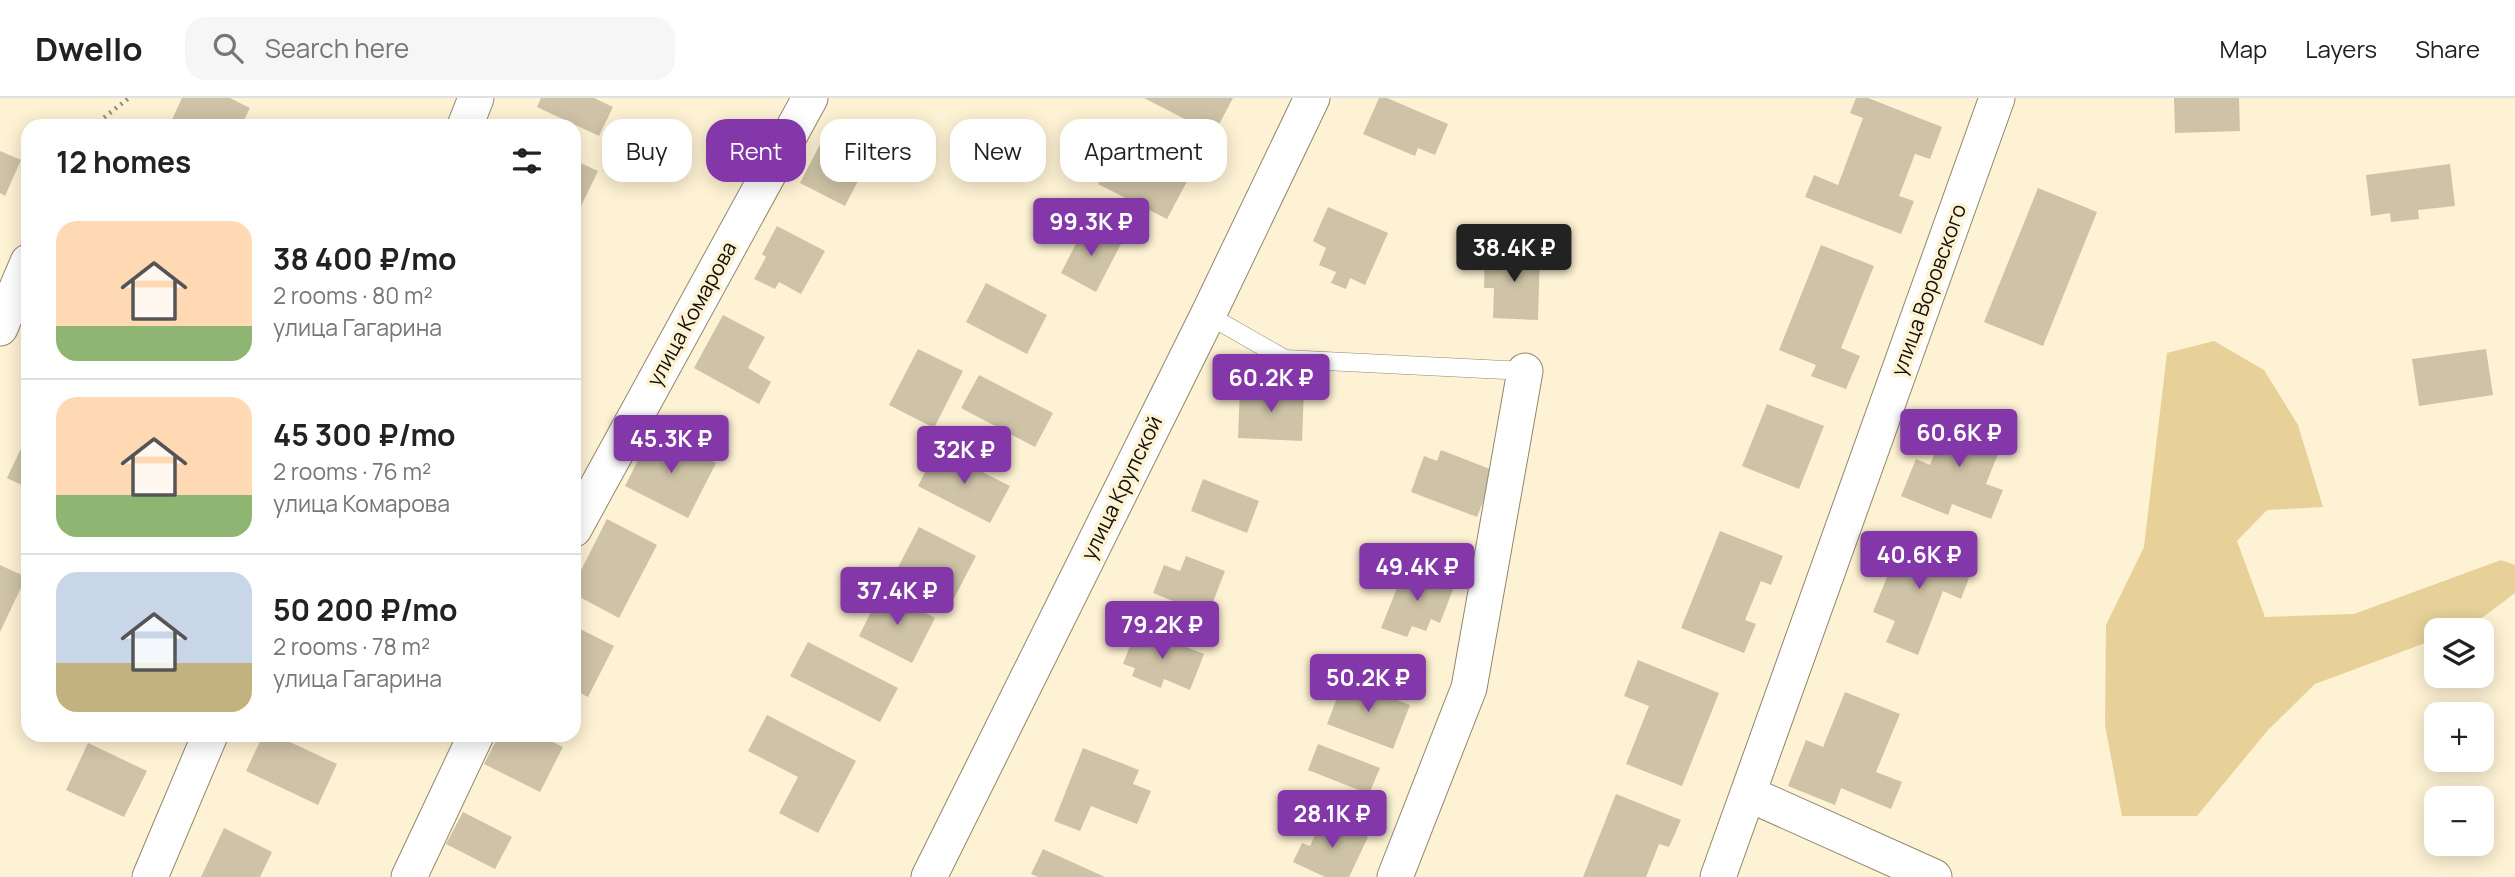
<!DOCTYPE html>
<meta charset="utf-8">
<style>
:root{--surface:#fff;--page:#f6f6f6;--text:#222;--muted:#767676;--line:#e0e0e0;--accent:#8337a8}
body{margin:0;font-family:Manrope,sans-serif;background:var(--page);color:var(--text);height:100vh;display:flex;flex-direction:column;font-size:26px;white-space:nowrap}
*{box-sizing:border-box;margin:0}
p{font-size:23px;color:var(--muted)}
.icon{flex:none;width:38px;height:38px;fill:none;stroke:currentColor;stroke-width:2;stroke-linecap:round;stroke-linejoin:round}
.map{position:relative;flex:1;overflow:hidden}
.drawer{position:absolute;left:21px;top:21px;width:560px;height:623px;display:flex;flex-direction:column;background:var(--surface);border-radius:21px;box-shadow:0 4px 18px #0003}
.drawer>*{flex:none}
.top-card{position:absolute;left:602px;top:21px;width:665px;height:63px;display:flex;gap:14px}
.tools{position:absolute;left:2424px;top:520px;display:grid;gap:14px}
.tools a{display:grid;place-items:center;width:70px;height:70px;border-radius:14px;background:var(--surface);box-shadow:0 4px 18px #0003;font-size:35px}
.price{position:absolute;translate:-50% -60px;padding:0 16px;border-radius:7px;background:var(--accent);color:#fff;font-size:23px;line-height:46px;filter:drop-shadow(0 2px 4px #0008)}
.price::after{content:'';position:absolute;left:50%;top:42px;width:21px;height:16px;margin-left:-10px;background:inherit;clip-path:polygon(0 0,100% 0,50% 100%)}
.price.active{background:#222;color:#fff}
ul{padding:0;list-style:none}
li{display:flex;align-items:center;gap:21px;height:175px;padding:0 35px}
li+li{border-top:2px solid var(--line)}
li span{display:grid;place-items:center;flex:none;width:196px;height:140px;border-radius:21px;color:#555}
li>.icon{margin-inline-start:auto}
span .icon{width:84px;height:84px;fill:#fffc;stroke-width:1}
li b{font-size:30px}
h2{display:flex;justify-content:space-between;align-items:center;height:84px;padding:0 35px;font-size:30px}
.tag{padding:0 24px;border-radius:21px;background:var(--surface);box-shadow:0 4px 18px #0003;font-size:24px;line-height:63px}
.tag.active{background:var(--accent);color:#fff}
header{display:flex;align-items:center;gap:42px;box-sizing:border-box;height:98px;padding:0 35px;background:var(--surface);border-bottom:2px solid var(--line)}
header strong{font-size:33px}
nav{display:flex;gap:38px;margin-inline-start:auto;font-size:24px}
.search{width:490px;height:63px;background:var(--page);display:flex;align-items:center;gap:18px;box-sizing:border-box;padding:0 24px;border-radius:21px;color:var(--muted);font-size:26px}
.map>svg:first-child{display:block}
.green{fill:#e7d199}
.building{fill:#cec3a6}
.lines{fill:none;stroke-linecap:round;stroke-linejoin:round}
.service-casing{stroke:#92876c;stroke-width:19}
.minor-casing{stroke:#92876c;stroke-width:37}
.path{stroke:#948c77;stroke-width:4.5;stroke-dasharray:2 5;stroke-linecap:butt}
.service{stroke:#fff;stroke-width:18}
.minor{stroke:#fff;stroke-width:35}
.labels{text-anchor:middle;stroke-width:7;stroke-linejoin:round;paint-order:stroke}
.street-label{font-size:21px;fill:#130f05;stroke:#fef2d4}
</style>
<header>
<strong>Dwello</strong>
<div class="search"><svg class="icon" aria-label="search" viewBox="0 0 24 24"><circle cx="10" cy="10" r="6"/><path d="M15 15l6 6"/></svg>Search here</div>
<nav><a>Map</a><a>Layers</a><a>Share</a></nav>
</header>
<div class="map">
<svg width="2515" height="779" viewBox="0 0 2515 779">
<rect width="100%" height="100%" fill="#fef2d4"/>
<path class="green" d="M2214,243L2264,272L2298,327L2323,409L2267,412L2237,443L2265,519L2354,516L2501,462L2515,467V495L2470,529L2436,532V541L2315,586L2268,632L2197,718H2122L2105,627L2106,527L2144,449L2167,255Z"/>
<path class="building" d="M182,0H230L250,10L241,28H169Z
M541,0H594L613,9L599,38L537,9Z
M1144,0H1233L1214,36Z
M1379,0H1387L1448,26L1435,57L1418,50L1415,58L1363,36Z
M1856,0H1868L1942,29L1930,61L1915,56L1899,98L1914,103L1901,136L1805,99L1814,77L1838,87L1863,20L1850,15Z
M2174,0H2239L2240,33L2175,35Z
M827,33L872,56L845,108L800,85Z
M1123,38L1192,74L1167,121L1098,86Z
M0,53L21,62L5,98L0,95Z
M574,62L598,73L581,108L574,104Z
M2450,66L2455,108L2418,112L2419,121L2391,124L2390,115L2371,118L2366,77Z
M2038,90L2097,114L2043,248L1984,224Z
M1328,109L1388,135L1365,187L1350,180L1346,191L1331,185L1336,174L1319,167L1326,150L1313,143Z
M1086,126L1122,144L1096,194L1061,175Z
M777,128L825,153L801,196L779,184L775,191L754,181L766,159L762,156Z
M1821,147L1874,168L1841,250L1860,258L1846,291L1811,278L1816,267L1779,252Z
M1485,153L1540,155L1538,222L1493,220L1494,190H1484Z
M986,185L1047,217L1027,256L966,224Z
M723,217L765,239L748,270L771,284L759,306L694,270Z
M918,251L963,273L934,330L889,307Z
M2486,251L2493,297L2419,308L2412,261Z
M979,277L1053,315L1035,349L961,310Z
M1240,288L1304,291L1302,343L1238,340Z
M1767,306L1824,328L1799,391L1742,368Z
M1952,312L2007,333L1986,386L2003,392L1991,421L1952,406L1948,417L1901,398L1916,361L1930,367Z
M653,333L716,365L688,420L625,388Z
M26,340L28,341V390L7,380Z
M937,351L1010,388L990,425L918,388Z
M1441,352L1495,373L1477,419L1411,394L1424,358L1437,363Z
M1203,381L1259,403L1247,435L1191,413Z
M607,421L657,447L619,520L574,496V486Z
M919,429L976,458L952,504L895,475Z
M1720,433L1783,458L1771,487L1761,483L1745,522L1756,526L1744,555L1681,530Z
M1903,439L1974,467L1961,501L1943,493L1918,557L1886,544L1895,523L1873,514Z
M1186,458L1225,473L1208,517L1153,495L1164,467L1180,473Z
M0,467L26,479L0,534Z
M1405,470L1454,489L1440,525L1431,521L1426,533L1412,528L1407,539L1381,530Z
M882,492L935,520L912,565L859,538Z
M574,528L614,548L588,599L574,592Z
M1137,530L1204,556L1190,592L1164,581L1161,590L1132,578L1135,570L1123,566Z
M808,544L898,590L880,624L790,578Z
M1638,562L1719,595L1682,688L1626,666L1649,608L1624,598Z
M1344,582L1410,607L1393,651L1327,626Z
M1845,594L1900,616L1876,674L1902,684L1891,711L1841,690L1835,707L1788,688L1806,642L1823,649Z
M767,617L856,663L818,735L779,715L798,679L748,653Z
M263,637H275L337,666L318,707L246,673Z
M499,637H539L563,649L540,694L484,666Z
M88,645L147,673L124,719L66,692Z
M1318,646L1380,670L1369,696L1308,672Z
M1083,650L1139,672L1133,686L1151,693L1137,726L1091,708L1080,733L1054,723Z
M1616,696L1681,722L1669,749L1659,746L1646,779H1583Z
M463,714L512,739L495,771L446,746Z
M1324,718L1368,739L1349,779H1325L1293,764L1302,745L1310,748Z
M224,730L272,754L260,779H201Z
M1043,751L1105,779H1038L1031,776Z"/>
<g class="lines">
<g class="service-casing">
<path id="service" d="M1208,217L1285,261L1525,273"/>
</g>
<g class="minor-casing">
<path id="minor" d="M465,28L476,0
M0,230L28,164
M574,431L810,0
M1749,696L1934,779
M150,779L210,637
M409,779L476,637
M929,779L1208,217L1312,0
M1395,779L1469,590L1525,273
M1718,779L1997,0"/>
</g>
<path class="path" d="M93,28L129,0"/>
<use href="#service" class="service"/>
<use href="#minor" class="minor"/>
</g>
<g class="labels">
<g class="street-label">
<text transform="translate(1929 192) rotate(-70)" y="7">улица Воровского</text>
<text transform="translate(692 216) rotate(-61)" y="7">улица Комарова</text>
<text transform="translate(1122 390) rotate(-64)" y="7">улица Крупской</text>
</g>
</g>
</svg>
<div class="tools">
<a><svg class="icon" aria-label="layers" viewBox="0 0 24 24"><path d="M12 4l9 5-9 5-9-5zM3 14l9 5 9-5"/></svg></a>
<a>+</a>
<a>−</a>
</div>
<b class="price" style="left:1091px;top:160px">99.3K ₽</b>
<b class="price active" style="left:1514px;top:186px">38.4K ₽</b>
<b class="price" style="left:1271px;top:316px">60.2K ₽</b>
<b class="price" style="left:1959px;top:371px">60.6K ₽</b>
<b class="price" style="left:671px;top:377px">45.3K ₽</b>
<b class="price" style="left:964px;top:388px">32K ₽</b>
<b class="price" style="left:1919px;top:493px">40.6K ₽</b>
<b class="price" style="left:1417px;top:505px">49.4K ₽</b>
<b class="price" style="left:897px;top:529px">37.4K ₽</b>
<b class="price" style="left:1162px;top:563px">79.2K ₽</b>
<b class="price" style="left:1368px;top:616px">50.2K ₽</b>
<b class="price" style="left:1332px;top:752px">28.1K ₽</b>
<div class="top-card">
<a class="tag">Buy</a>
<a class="tag active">Rent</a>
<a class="tag">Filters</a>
<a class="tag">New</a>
<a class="tag">Apartment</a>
</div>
<section class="drawer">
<h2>12 homes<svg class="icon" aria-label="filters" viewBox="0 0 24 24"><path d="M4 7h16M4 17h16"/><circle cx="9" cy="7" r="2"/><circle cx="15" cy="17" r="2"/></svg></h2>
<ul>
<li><span style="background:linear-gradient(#ffd9b3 75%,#8fb573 0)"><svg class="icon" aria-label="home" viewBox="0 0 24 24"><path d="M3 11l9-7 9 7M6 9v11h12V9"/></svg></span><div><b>38 400 ₽/mo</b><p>2 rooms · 80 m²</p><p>улица Гагарина</p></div></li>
<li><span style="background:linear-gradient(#ffd9b3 70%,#8fb573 0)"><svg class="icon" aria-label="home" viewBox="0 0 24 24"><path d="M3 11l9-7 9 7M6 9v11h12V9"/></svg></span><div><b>45 300 ₽/mo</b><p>2 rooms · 76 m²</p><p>улица Комарова</p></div></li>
<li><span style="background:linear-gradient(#c9d6e8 65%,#c2b280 0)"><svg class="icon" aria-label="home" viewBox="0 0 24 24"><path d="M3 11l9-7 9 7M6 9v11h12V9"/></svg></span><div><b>50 200 ₽/mo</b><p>2 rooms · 78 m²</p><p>улица Гагарина</p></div></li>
</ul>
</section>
</div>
